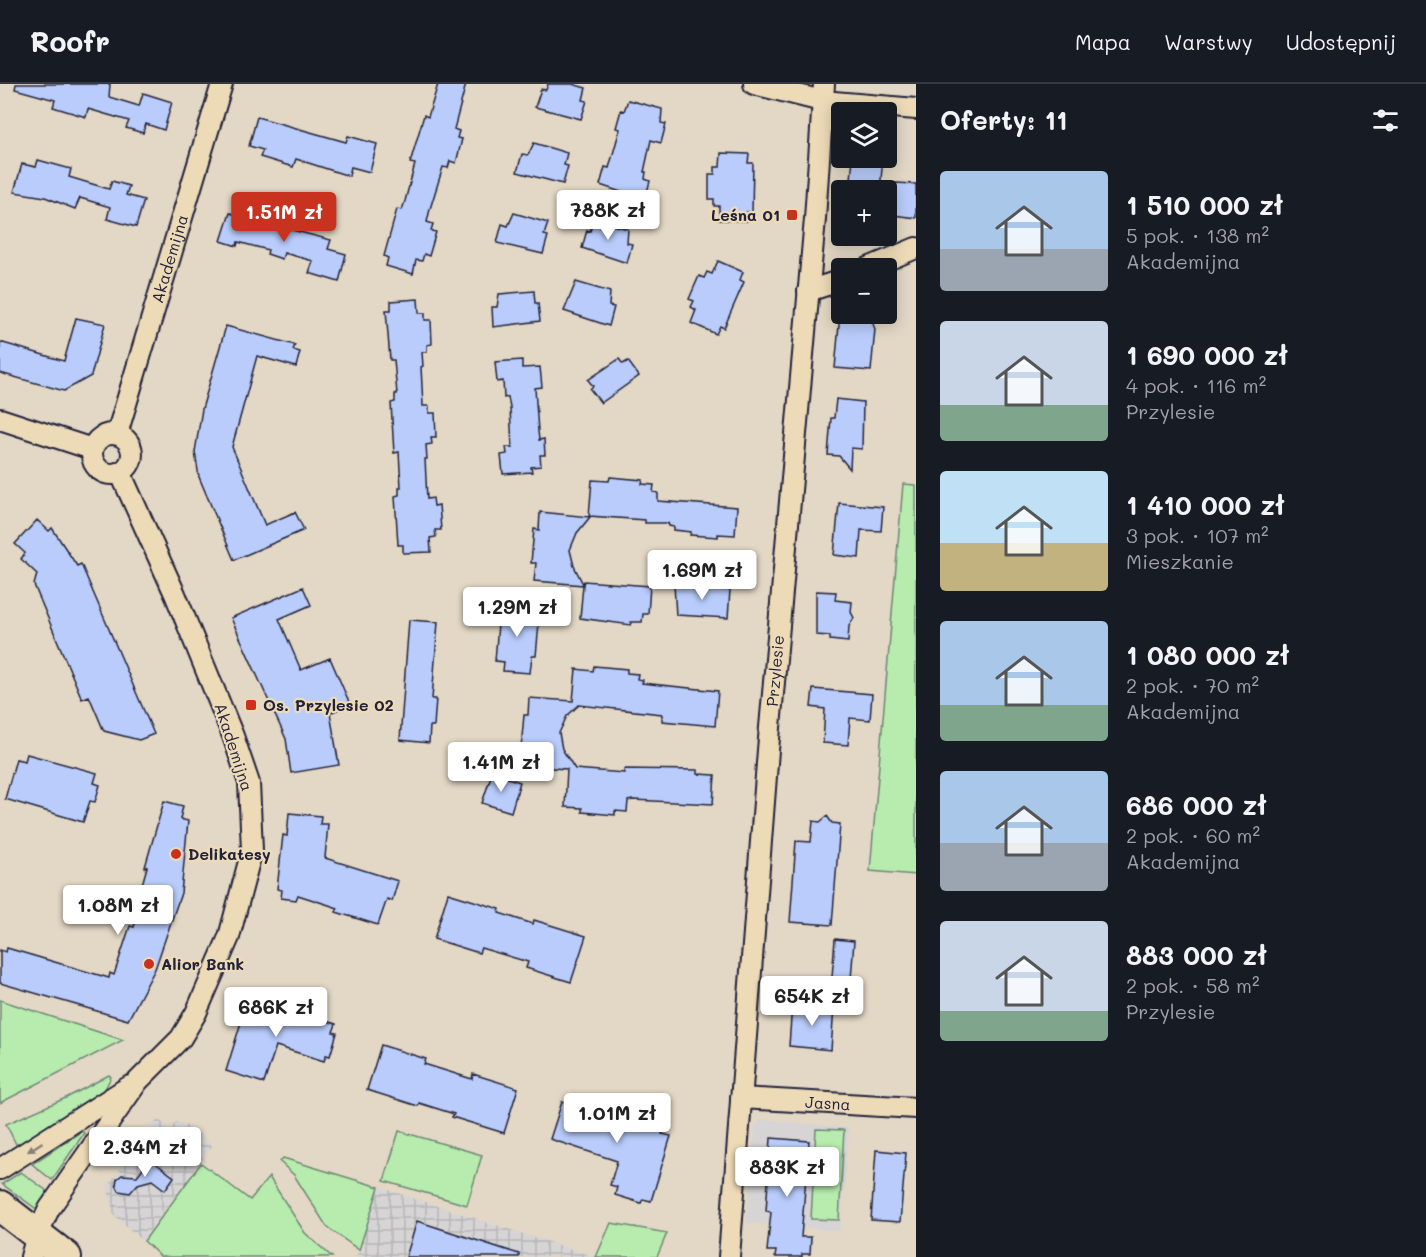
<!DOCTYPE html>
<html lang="pl">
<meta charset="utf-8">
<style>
:root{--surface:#171b24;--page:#242831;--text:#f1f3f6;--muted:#9ea1a6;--line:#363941;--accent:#c8321e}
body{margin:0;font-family:Mali,sans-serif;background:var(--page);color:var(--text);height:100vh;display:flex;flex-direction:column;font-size:22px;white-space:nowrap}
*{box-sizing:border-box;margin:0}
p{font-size:20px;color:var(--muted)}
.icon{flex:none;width:33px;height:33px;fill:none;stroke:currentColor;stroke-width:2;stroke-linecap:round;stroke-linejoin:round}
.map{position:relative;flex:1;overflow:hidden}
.sheet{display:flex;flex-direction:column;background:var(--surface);width:510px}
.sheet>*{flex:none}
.buttons{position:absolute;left:831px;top:18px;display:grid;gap:12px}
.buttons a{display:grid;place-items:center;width:66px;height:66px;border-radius:6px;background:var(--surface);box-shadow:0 3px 15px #0003;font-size:30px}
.price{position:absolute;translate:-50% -51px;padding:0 14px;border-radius:6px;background:#fff;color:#222;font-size:20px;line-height:39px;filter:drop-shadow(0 2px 3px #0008)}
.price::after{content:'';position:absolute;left:50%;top:36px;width:18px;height:14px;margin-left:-9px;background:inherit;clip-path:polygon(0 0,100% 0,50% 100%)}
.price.selected{background:var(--accent);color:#fff}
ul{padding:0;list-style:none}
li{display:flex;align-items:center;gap:18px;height:150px;padding:0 24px}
li span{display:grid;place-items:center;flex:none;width:168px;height:120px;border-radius:6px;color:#555}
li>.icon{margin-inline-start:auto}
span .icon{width:72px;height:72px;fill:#fffc;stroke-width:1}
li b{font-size:26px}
h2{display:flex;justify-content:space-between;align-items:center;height:72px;padding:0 24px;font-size:26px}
header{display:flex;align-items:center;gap:36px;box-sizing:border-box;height:84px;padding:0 30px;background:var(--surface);border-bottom:2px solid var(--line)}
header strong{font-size:28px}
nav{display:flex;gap:33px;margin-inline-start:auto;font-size:21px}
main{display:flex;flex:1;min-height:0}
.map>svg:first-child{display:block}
.built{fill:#d6d4d5}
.industrial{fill:url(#industrial-grid)}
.green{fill:#b7ecae;stroke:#6c8774;stroke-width:1.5}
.building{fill:#b9ccfb;stroke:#22223b;stroke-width:1.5}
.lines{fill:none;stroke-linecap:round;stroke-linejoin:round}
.minor-casing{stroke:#22223b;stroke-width:24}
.primary-casing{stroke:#22223b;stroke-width:34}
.minor{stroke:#eddbb8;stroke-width:20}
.primary{stroke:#eddbb8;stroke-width:30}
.oneway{fill:#887e7a}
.poi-dot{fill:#c8321e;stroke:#eddbb8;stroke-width:2}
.labels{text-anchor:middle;stroke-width:4.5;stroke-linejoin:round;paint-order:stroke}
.poi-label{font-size:16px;font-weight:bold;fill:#22223b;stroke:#eddbb8;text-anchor:start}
.street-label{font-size:16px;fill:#22223b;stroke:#eddbb8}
</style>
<header>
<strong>Roofr</strong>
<nav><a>Mapa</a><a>Warstwy</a><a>Udostępnij</a></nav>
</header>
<main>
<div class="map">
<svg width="916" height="1173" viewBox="0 0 916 1173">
<defs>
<pattern id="industrial-grid" width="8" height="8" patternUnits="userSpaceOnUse" patternTransform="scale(1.5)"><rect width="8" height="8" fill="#d6d4d5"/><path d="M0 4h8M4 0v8" fill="none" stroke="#b7b6b8"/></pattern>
</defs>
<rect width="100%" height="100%" fill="#e3d8c5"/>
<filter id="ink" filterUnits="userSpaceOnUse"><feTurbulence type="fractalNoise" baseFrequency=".0167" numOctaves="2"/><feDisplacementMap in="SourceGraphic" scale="12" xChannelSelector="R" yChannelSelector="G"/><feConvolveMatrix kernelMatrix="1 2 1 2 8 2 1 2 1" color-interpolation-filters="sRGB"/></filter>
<g filter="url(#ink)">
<path class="built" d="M762,1035L849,1044L840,1147L746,1139L755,1043Z"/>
<path class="industrial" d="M158,1035L170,1045L176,1038L193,1044L212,1062L142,1157L114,1131L107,1103Z
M379,1103L595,1173H356Z"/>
<path class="green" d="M903,400L916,401V791L870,787Z
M0,916L123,956L0,1019Z
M109,991L111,993L105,1005L17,1062L6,1040L68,1013Z
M816,1045L844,1046L839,1136L811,1135Z
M82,1047L84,1049L52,1096L32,1080Z
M399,1047L482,1071L467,1121L384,1097Z
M283,1074L379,1103L359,1166L327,1143L294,1091L280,1078Z
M201,1079L250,1116L269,1093L305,1149L332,1173H161L144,1157Z
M21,1088L47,1107L38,1126L2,1100Z
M611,1139L667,1149L657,1173H596Z"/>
<path class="building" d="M16,0H110L109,13L139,22L143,9L172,18L164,46L146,40L143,49L126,44L129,37L88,25L86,33L53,23L55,16L15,5Z
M438,0H466L454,45L459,47L457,54L462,55L456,79L450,77L448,84L443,83L430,125L427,138L433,140L431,147L436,148L429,172L424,170L422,177L416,176L413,190L386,182L388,174L384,172L397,125L402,126L405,117L415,80L410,79L424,31L428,33Z
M548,0H572L586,4L583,16L587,17L581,35L535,23L541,5L546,6Z
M628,16L662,25L661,39L666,40L661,59L651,56L644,88H646L645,95L650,97L645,116L600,101L605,83L609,84L620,45L616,44L621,26L624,27Z
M257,33L346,58L348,52L377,60L370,88L351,83L349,92L296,75L293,83L260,73L263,66L249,62Z
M534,59L567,69L564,81L568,82L563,100L517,88L522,70L528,71Z
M721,69L749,70L748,79H753L752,129L747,128V137L719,136V122H714V115H709V90H715V83H720Z
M853,74H883L880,106H850Z
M38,76L71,85L69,93L109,105L112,97L129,102L126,111L144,116L136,143L107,135L110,123L80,114L75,125L45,113L14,108L22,80L36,83Z
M895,99L916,100V134L893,131Z
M246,125L278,135L276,142L331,156L328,165L346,170L339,198L309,189L313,177L284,169L282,175L267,170L268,166L238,158L237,162L221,157L230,129L243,133Z
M514,129L548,139L544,151L548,152L543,170L497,159L502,140L508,142Z
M594,136L628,145L627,159L632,160L627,179L582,164L587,146L590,147Z
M718,177L743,188L740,196L744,198L724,244L720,242L716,250L691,239L696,226L691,223L694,217L689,215L699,192L704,194L707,188L712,190Z
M576,198L610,208L609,222L614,223L609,242L564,227Z
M534,207L535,219H538L540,237L493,243L492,223H497L499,210Z
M418,215L419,229H425V236H431L432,260L427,261V268H422L423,282L421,283L423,322H429V329H435L436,353H431L432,360L426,361L427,375H425L427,415L433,414L434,422L439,421L441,446H435L436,453L430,454L431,468L403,469V461H398L395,412L399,411V403H401L399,368L394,369L391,319L395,318V310H397L394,276H390L386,226H391V217Z
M840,230H869L875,245L871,287L835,284Z
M76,234L105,240L91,292L64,307L0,289V258L64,277Z
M226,242L295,261L293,266L300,268L296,283L257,272L232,363L265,441L295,428L304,446L234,476L199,393L195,368L202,325Z
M619,275L623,280L628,277L639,292L601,319L590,305L593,302L588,296Z
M522,276V284L540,283L542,303L535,304L538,347L539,356L544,355L545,371H540L541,382L531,383L532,388L503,390L501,371L507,370L506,363H512L510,324L508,313L504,314L503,297L497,298L495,278Z
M836,315L863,318L862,365L851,364L850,385L839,372L828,371L831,334H834Z
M610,393L643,396L642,400L654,401L653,408L658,409V417L737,423L735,451L718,450V453L690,451L691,448L674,446V443L669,442L668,439H645V436L589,432L592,396L609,397Z
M839,419L883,423L881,447L861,446L859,474L834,471Z
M540,428L590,433L577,449L570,466L574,482L583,500L584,497L650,502L648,530H643L642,538H631V541L580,534L583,501L534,497L536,479H531L534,445L539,446Z
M37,436L49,447L52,444L77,482L81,480L154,650L139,656L104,647L89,612L82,615L34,501L37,490L21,475L25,469L15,460Z
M686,499L714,501L713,505L730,506L728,534L676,531L674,501L686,503Z
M303,503L311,521L279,535L301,586L330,574L350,620L330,629L339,681L291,689L286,655L231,534Z
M816,507L836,508L835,516L852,518L851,528L854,534L849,542L848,558L830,556V552L816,551Z
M509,519L536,521L535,539H539L536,572H532L530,589L503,587L504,578L495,577L499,527L508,528Z
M409,536L438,538L432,615H436L435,628L434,642H430L429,659L400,656Z
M594,582L627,585V589L638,590L637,595L643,596L642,599L718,607L715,642L662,637V630L579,621L567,632L559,649L562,665L575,685L624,689V685L698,686V690L715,691L713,720L633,716L628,717L627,728L615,727V731L582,728V724L565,723L567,685L523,682L525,664H521L524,631H528L529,614L573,617L576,585L593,587Z
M813,605L872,610L870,636L850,634L848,661L823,659L825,625L811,623Z
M27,670L97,689L94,699L100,701L95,718L90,717L83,738L5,715L16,675L25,677Z
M492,689L520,698L511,728L482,719Z
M164,717L183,722L180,735L188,737L181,809L155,885L128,936L0,899V866L6,868L7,864L109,894L110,889L114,891L130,842L134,843L142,812L139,811L147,783H145Z
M289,729L321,732L320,740H328L325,774L398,797L392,817L387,815L378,841L336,828L338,824L298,811L296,816L281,814L282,806L277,805L283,751L287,752Z
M827,732L832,739L840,740L832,841L790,838L796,757L811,758L813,737L820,738Z
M448,809L500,825L499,829L533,840L534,836L586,852L571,898L526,884L528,878L481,864L479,869L434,855Z
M835,855L854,857L850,908L831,906Z
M250,909L269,914L267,919L336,940L333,948L337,949L330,972L326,971L324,977L276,962L264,999L226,987Z
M792,920L834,923L831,966L789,962Z
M381,961L426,975L424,980L472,995L473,990L518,1004L504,1049L452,1033L454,1030L419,1019L418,1022L367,1006Z
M580,1014L664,1041L662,1050L671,1052L651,1117L643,1115L641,1119L615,1111L617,1103L610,1101L617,1077L550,1055L562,1018L577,1022Z
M771,1054L809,1057L801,1153H811L810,1170H802V1173H775L776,1167H767L771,1128L766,1127Z
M876,1066L906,1069L900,1138L871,1136Z
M150,1075L174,1093L165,1106L152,1096L138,1100L130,1109L119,1107L116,1101L117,1095L122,1091L137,1092Z
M417,1137L519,1170V1173H406Z"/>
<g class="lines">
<g class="minor-casing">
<g id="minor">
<path d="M754,0L822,17L916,25"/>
<path d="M868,184L916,164"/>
<path d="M808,207L842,196"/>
<path d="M0,335L92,365"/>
<circle cx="112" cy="370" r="20"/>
<path id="s1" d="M117,350L222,0"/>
<path id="s2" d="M741,1014L916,1024"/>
<path d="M0,1085L130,1002"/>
<path d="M31,1173L37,1151L49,1125L138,997L181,954L196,929L229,853L252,766L249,699L233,652L175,510L120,388"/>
<path id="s3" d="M729,1173L768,666L815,135L824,0"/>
</g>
</g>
<g class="primary-casing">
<path id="primary" d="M0,1122L66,1173"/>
</g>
<use href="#minor" class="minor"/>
<use href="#primary" class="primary"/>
</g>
<defs><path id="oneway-solid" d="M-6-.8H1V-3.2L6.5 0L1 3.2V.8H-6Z" transform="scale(1.5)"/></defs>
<use class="oneway" href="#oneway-solid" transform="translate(35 1063) rotate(147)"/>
</g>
<g class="poi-dot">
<rect x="786" y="125" width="12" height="12" rx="3"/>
<rect x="245" y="615" width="12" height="12" rx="3"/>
<circle cx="176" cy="770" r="6"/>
<circle cx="149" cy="880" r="6"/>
</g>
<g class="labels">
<g class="poi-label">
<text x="780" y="137" text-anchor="end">Leśna 01</text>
<text x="263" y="627">Os. Przylesie 02</text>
<text x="188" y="776">Delikatesy</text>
<text x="161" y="886">Alior Bank</text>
</g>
<g class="street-label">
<text dy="6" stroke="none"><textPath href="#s1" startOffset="183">Akademijna</textPath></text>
<text dy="6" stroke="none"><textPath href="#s3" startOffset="588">Przylesie</textPath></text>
<text transform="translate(234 663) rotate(72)" y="6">Akademijna</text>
<text dy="6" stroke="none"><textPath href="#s2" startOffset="87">Jasna</textPath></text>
</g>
</g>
</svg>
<div class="buttons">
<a><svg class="icon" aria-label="layers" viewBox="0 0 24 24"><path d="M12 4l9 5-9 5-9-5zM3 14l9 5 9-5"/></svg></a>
<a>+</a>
<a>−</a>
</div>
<b class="price" style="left:608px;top:157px">788K zł</b>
<b class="price selected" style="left:284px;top:159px">1.51M zł</b>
<b class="price" style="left:702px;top:517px">1.69M zł</b>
<b class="price" style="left:517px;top:554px">1.29M zł</b>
<b class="price" style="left:501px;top:709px">1.41M zł</b>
<b class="price" style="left:118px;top:852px">1.08M zł</b>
<b class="price" style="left:812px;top:943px">654K zł</b>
<b class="price" style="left:276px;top:954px">686K zł</b>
<b class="price" style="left:617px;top:1060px">1.01M zł</b>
<b class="price" style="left:145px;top:1094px">2.34M zł</b>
<b class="price" style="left:787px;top:1114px">883K zł</b>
</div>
<section class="sheet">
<h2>Oferty: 11<svg class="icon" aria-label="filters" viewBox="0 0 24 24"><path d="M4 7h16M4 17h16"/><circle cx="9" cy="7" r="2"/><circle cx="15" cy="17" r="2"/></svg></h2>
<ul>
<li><span style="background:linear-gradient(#a9c7e8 65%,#9aa5b1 0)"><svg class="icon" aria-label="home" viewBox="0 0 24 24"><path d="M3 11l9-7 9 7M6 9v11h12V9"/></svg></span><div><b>1 510 000 zł</b><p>5 pok. · 138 m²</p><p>Akademijna</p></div></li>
<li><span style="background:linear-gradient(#c9d6e8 70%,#7fa58c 0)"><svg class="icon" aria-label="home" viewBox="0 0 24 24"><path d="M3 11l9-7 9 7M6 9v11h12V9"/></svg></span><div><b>1 690 000 zł</b><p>4 pok. · 116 m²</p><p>Przylesie</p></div></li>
<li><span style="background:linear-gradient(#bfe0f5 60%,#c2b280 0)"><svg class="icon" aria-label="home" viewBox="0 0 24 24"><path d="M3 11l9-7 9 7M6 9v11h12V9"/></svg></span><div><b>1 410 000 zł</b><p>3 pok. · 107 m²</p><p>Mieszkanie</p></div></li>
<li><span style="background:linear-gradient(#a9c7e8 70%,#7fa58c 0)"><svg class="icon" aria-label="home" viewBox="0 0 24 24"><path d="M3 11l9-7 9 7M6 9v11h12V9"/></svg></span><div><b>1 080 000 zł</b><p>2 pok. · 70 m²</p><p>Akademijna</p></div></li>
<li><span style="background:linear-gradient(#a9c7e8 60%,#9aa5b1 0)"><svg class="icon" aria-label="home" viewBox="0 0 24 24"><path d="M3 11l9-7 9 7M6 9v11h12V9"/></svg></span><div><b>686 000 zł</b><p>2 pok. · 60 m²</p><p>Akademijna</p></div></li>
<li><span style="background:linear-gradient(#c9d6e8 75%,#7fa58c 0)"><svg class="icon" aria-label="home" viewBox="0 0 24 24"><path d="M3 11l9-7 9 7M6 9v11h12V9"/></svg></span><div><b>883 000 zł</b><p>2 pok. · 58 m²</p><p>Przylesie</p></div></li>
</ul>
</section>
</main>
